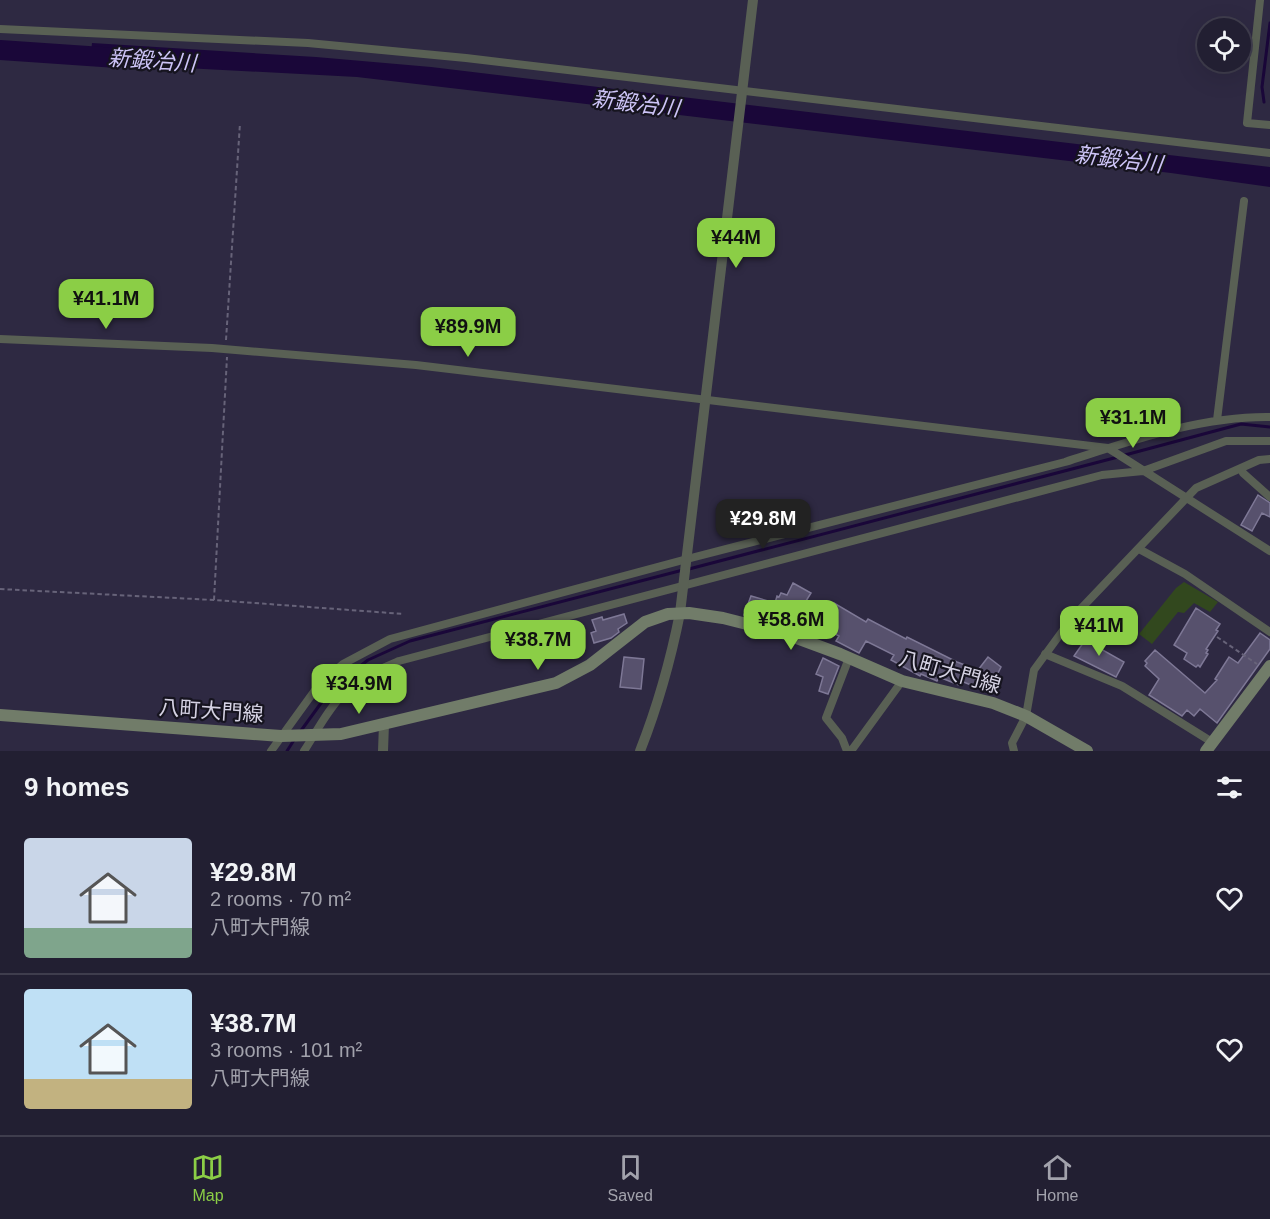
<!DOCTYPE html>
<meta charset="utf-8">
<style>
:root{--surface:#221f32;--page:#2e2c3e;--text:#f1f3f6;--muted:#a2a2ac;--line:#3f3d4d;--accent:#8bce46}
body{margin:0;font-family:Helvetica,"Noto Sans JP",sans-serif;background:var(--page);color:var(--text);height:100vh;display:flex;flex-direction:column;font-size:22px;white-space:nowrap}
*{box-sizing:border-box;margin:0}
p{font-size:20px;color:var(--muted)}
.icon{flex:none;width:33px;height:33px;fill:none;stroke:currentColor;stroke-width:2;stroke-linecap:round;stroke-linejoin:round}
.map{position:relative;height:751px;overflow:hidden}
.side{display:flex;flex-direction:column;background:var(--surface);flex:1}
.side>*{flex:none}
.fabs{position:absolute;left:1197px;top:18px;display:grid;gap:12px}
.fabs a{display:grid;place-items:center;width:54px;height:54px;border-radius:50%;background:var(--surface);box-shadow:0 6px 24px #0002,0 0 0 2px var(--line);font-size:30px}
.price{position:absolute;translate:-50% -51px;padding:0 14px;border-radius:12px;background:var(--accent);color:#111;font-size:20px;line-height:39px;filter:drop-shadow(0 2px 3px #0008)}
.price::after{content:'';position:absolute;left:50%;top:36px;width:18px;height:14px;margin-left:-9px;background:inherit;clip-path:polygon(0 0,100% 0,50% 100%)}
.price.active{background:#222;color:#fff}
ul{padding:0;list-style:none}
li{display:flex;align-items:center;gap:18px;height:150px;padding:0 24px}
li+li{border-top:2px solid var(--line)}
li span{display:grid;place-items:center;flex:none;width:168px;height:120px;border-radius:6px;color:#555}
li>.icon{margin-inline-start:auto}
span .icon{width:72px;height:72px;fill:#fffc;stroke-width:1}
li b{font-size:26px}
h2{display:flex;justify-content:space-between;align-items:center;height:72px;padding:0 24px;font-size:26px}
.tabs{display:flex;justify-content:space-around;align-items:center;height:84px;border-top:2px solid var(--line);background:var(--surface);font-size:16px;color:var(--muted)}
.tabs a{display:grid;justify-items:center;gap:3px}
.tabs .active{color:var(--accent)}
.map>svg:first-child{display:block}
.green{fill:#32481e}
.water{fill:#1a0739}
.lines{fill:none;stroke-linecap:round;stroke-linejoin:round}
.stream{stroke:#1a0739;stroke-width:3}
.river{stroke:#1a0739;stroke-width:20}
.building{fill:#57516d;stroke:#7e7896;stroke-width:1.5}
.path{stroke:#676379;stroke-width:2;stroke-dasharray:4.5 3;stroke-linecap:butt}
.minor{stroke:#596054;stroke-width:8}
.tertiary{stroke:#596054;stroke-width:10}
.secondary{stroke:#717c69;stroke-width:12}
.labels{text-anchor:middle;stroke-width:4.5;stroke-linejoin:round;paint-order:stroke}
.street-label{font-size:21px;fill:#d5d2e3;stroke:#16141f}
.water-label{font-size:22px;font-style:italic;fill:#cdc4f7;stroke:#16141f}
</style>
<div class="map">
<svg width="1270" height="751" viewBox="0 0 1270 751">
<rect width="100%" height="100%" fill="#2e2942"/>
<path class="green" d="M1184,582L1218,602L1210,612L1194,603L1184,613L1178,612L1152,644L1139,634L1176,588Z"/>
<path class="water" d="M92,43L316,57L431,67L1270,167V187L1171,173L357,77L90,63Z"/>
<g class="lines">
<path class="stream" d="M1264,102L1262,87L1270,23
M1125,455L1241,424L1270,427
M689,569L1118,457
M300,732L332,688L368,660L410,641L683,570
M287,751L294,740"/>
<path class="river" d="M0,50L117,58"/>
</g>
<path class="building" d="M1258,495L1270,503V517L1262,513L1252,531L1241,525Z
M793,583L811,593L806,601L828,613L834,603L866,622L868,619L906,639L907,637L957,662L978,670L988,657L1001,667L993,683L990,682L986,691L961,681L959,685L939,677L937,681L921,674L920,676L891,660L894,655L866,641L859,653L836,641L839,636L819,625L815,631L795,622L794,625L785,622L782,620L783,616L760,609L757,618L744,615L751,596L775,603L777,596L779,597L781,593L787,595Z
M1196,608L1220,624L1216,630L1218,631L1206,649L1208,650L1206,653L1208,654L1200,667L1198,665L1196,667L1184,659L1187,653L1174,645Z
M624,614L627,623L618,629L619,632L611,638L594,643L591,633L596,631L592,620L602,617L603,620Z
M1260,633L1270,640V649L1217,723L1200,709L1194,716L1187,710L1182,716L1149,695L1159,679L1145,666L1147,663L1145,661L1155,650L1205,693L1217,680L1215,679L1229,657L1238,663Z
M1088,636L1101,644L1099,648L1124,662L1116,677L1074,656Z
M624,657L644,659L641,689L620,687Z
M823,658L839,666L828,694L819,691L823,677L816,674Z"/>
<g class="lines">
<path class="path" d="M226,340L240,123
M0,589L214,600L404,614
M214,600L227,357
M1217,637L1257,664"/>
<path class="minor" d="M1260,0L1247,123L1270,125
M0,29L308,43L466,58L1270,153
M0,339L212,348L416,365L1108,448L1270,551
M1217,420L1244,201
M1241,468L1243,473L1270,497
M1139,549L1185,574L1270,632
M1045,654L1122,686L1212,742
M271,751L318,686L343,664L390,639L687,559L1065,462C1131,441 1200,416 1270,417
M304,751C317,731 328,709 345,692C359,677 381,669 399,661L1102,475L1143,471L1226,441H1270
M847,751L842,738L826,718L849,658
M851,751L902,681
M1014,751L1012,743L1026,716L1034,670L1072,618L1196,488L1259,460L1270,459"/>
<path class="tertiary" d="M383,751L384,724
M640,751C659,703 670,663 680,613L753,0"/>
<path class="secondary" d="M0,715L281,736L341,734L556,683L590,665L645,622L668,614L689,613L723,618L786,634L840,654L902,681L993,703L1026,716L1087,751
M1206,751L1270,666"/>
</g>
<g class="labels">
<g class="street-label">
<text transform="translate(950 672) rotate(16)" y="7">八町大門線</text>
<text transform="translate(211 711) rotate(4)" y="7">八町大門線</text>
</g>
<g class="water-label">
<text transform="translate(152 60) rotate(4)" y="8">新鍛冶川</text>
<text transform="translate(636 103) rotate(7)" y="8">新鍛冶川</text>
<text transform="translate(1119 159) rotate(7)" y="8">新鍛冶川</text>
</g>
</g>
</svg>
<div class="fabs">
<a><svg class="icon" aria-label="locate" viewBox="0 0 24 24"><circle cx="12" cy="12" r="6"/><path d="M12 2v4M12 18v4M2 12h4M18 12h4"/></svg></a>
</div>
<b class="price" style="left:736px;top:269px">¥44M</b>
<b class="price" style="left:106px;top:330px">¥41.1M</b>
<b class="price" style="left:468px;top:358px">¥89.9M</b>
<b class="price" style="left:1133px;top:449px">¥31.1M</b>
<b class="price active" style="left:763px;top:550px">¥29.8M</b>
<b class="price" style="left:791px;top:651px">¥58.6M</b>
<b class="price" style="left:1099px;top:657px">¥41M</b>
<b class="price" style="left:538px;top:671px">¥38.7M</b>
<b class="price" style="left:359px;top:715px">¥34.9M</b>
</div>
<section class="side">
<h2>9 homes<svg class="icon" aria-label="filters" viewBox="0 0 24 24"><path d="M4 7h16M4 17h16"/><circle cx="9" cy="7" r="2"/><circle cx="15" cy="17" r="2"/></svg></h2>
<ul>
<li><span style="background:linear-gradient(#c9d6e8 75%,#7fa58c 0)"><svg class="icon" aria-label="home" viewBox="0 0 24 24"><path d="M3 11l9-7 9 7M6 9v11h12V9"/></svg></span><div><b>¥29.8M</b><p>2 rooms · 70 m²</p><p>八町大門線</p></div><svg class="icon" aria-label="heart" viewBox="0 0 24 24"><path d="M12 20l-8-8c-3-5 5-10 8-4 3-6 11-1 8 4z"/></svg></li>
<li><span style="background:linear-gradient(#bfe0f5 75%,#c2b280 0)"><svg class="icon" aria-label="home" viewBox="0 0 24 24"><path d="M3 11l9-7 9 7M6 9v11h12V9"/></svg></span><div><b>¥38.7M</b><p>3 rooms · 101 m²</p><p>八町大門線</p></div><svg class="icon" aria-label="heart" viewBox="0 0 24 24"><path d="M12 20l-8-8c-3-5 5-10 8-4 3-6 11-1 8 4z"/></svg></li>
</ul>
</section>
<nav class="tabs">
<a class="active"><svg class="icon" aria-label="map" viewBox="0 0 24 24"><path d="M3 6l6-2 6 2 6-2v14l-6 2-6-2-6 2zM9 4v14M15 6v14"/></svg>Map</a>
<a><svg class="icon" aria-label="saved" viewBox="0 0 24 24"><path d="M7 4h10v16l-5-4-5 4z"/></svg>Saved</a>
<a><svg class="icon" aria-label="home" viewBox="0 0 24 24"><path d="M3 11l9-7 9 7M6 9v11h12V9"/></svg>Home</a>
</nav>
